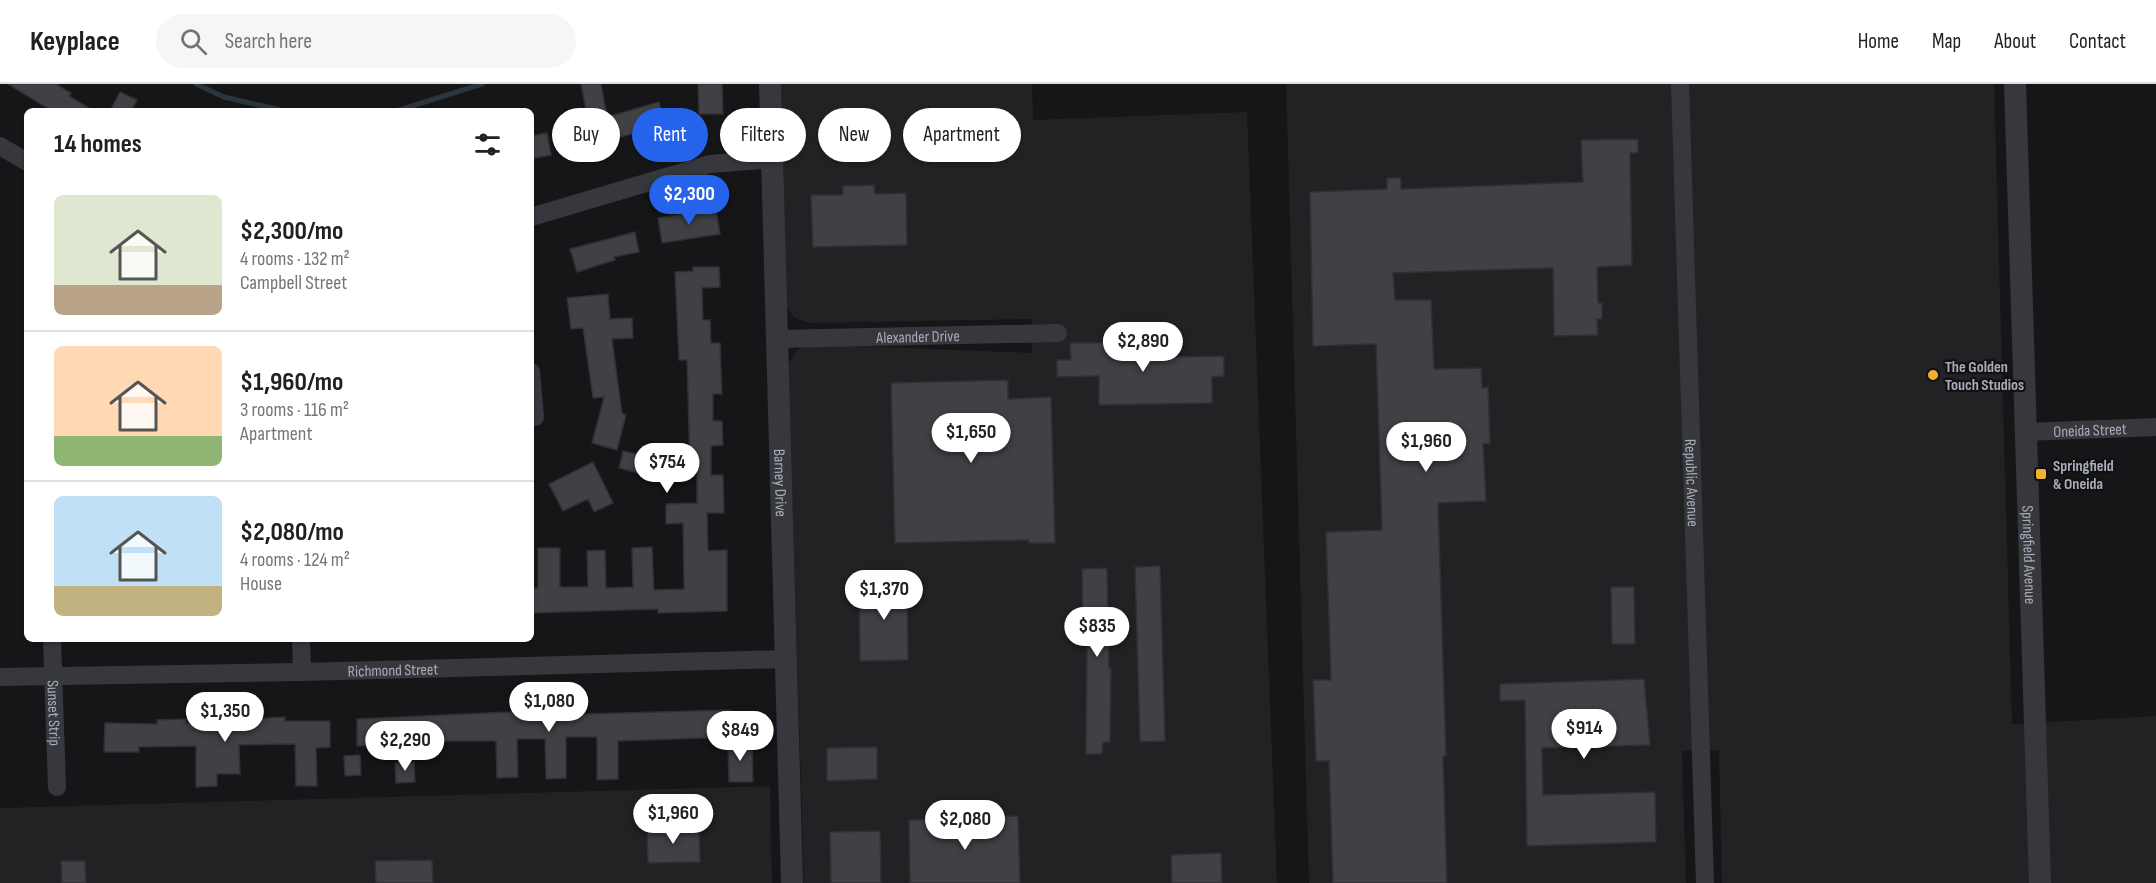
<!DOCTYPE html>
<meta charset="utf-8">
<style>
:root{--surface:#fff;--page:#f6f6f6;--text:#202124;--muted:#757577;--line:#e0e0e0;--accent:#2563eb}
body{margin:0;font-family:"Sofia Sans Condensed",sans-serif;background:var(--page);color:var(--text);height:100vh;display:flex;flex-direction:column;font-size:22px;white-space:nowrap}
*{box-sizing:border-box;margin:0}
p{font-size:20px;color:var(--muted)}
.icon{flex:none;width:33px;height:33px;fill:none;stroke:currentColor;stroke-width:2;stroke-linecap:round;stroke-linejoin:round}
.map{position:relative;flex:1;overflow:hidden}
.sheet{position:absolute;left:24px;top:24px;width:510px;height:534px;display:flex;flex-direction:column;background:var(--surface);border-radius:9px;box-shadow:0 2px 4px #0004}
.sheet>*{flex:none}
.banner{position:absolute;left:552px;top:24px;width:570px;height:54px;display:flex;gap:12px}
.price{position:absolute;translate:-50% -51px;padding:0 14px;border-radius:21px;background:#fff;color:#222;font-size:20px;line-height:39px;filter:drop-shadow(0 2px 3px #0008)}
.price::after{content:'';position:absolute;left:50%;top:36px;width:18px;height:14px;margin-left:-9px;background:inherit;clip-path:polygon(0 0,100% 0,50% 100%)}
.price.current{background:var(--accent);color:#fff}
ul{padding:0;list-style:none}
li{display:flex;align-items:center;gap:18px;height:150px;padding:0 30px}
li+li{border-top:2px solid var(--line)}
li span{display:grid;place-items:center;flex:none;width:168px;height:120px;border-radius:9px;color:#555}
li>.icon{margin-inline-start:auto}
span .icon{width:72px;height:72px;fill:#fffc;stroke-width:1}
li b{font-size:26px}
h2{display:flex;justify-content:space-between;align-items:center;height:72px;padding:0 30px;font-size:26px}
.chip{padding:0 21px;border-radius:27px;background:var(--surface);box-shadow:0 2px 4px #0004;font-size:21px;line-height:54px}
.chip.current{background:var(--accent);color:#fff}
header{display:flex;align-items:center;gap:36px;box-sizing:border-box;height:84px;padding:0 30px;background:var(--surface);border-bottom:2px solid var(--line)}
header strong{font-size:28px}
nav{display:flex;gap:33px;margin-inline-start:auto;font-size:21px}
.search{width:420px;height:54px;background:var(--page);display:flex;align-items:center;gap:15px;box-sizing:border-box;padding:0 21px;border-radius:33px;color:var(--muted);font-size:22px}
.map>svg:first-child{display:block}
.built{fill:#222225}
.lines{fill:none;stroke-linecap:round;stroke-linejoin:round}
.stream{stroke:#2c353c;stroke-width:5}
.building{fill:#404145;stroke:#303034;stroke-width:1.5}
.minor{stroke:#37383d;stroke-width:18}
.tertiary{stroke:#37383d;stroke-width:22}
.poi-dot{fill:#f2b134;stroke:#111113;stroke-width:2}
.labels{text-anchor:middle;stroke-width:4.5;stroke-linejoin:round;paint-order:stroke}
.street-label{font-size:16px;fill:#a8adb8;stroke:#111113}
.poi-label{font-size:16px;font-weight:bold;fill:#a8adb8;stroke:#111113;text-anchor:start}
</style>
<header>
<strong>Keyplace</strong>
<div class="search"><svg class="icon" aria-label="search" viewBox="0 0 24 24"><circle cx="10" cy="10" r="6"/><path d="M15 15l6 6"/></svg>Search here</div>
<nav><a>Home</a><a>Map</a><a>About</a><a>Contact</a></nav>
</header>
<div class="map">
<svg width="2156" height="799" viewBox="0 0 2156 799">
<rect width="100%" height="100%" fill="#161618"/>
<path class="built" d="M780,0H1032L1033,36L1247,28L1277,799H804L788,280L795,269L806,260L1032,269V235L809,239L795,234L787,224Z
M1286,0H1994L2012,640L2156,632V799H1722L1719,666L1682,667L1686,799H1309Z
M770,702L772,799H0V724Z"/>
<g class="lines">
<path class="stream" d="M196,0L224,13L285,27
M396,27L482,0"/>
</g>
<path class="building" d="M8,0H56L71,9L69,12L94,27H52Z
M581,0H601L607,33L659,18L665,41L576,65L569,43L588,37Z
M698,0H722L723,30H699Z
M120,8L137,16L131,27H110Z
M547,49L551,71L531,75V52Z
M1638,55V69H1630L1632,181L1597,183L1598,219H1602V235H1597L1598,251L1554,252L1553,184L1393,189L1395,216H1431L1434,285L1481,284L1482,304L1488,303L1490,360L1483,359L1486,417L1438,419L1446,672H1443L1447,799H1333L1329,677H1316L1313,596H1331L1326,448L1382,446L1376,260L1313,262L1310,108L1387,105V94H1401V105L1583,98L1581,56Z
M874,101L875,110L906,109L907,161L813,163L811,111H843V102Z
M716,125L720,150L662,159L658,134Z
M635,148L639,168L614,173L615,176L577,188L570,165Z
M693,183H719L720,203L702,204L703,236H710L711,259H720L722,310H713V337H722L723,361L711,362V391H723L724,429H707L708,467L727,466V527L658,529V525L531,529V504H538V464H560V503H588L587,467L605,466L606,504L633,503L632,464L652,463L654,506L684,505L683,439L666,440V420L697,419V382H690L687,276H679L675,188L693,187Z
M608,210L610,235L632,234L633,254L612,255L622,329L626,331L617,366L592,359L604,313L593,314L583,244L571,245L567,214Z
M1172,258V273L1224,272V292L1212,293V319L1099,321V292L1057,293V276H1071L1070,259Z
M1008,296V315L1051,313L1055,459H1029V456L895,459L891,299Z
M623,367L642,371L638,389L619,384Z
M593,378L613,419L594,428L588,415L563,427L549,400Z
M1160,482L1165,657L1140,658L1135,483Z
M1107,484L1109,584H1111L1110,658H1103L1102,670H1086L1087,559H1083L1082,485Z
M907,497L908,576L860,577L859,498Z
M1611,503H1634L1635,560H1612Z
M1644,595L1650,661L1542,664L1543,711L1655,708L1656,758L1527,762L1525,616L1500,617V600Z
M553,626H583V630L731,626V653L618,657V695L597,696V653H566V694L546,695L545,655H517L518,693L497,694L496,657H440V664L415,665V648L386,649L387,661L357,662V635Z
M285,633V637H330V663L316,664L317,702H296L295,660L239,661L240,690H217V702L196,703V662L139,663V668H104L105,639L157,640V636L186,635V639Z
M728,659H752L753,698H729Z
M877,663V695L827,697V664Z
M360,671L361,691L345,692L344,672Z
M414,678L415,698L396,699L395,679Z
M1018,732L1020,799H910L909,736Z
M699,743L700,778L648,779L647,744Z
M880,747L881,799H831L830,748Z
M1221,769L1222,799H1172L1171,771Z
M432,776L433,799H376L375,777Z
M61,777H85L86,799H62Z"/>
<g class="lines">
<g class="minor">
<path id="s1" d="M1680,0L1705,799"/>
<path d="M0,62L27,78"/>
<path d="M531,133L710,80L772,75"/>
<path id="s2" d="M778,255L1058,249"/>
<path d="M531,288L535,333"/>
<path id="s3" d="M2026,348L2156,343"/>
<path id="s4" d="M52,555L57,703"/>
<path d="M301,555L302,588"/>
<path id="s5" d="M0,593L302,588L786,575"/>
</g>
<g class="tertiary">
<path id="s6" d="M770,0L792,799"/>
<path id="s7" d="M2015,0L2040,799"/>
</g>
</g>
<g class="poi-dot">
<circle cx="1933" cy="291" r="6"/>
<rect x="2035" y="384" width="12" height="12" rx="3"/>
</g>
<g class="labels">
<g class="street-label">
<text dy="6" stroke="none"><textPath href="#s2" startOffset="140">Alexander Drive</textPath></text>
<text dy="6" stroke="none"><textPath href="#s3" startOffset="64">Oneida Street</textPath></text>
<text dy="6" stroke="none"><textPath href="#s6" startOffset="399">Barney Drive</textPath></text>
<text dy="6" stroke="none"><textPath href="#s1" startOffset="399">Republic Avenue</textPath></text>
<text dy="6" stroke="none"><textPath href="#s7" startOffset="471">Springfield Avenue</textPath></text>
<text dy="6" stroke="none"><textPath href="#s5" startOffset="393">Richmond Street</textPath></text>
<text dy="6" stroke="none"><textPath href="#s4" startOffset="74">Sunset Strip</textPath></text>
</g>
<g class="poi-label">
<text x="1945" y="288">The Golden<tspan x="1945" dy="18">Touch Studios</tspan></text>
<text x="2053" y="387">Springfield<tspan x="2053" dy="18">&amp; Oneida</tspan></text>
</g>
</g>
</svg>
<b class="price current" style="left:689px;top:142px">$2,300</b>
<b class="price" style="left:1143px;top:289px">$2,890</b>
<b class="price" style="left:971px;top:380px">$1,650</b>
<b class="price" style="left:1426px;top:389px">$1,960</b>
<b class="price" style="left:667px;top:410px">$754</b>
<b class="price" style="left:884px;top:537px">$1,370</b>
<b class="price" style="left:1097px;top:574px">$835</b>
<b class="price" style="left:549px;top:649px">$1,080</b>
<b class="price" style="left:225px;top:659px">$1,350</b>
<b class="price" style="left:1584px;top:676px">$914</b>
<b class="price" style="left:740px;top:678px">$849</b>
<b class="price" style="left:405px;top:688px">$2,290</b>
<b class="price" style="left:673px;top:761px">$1,960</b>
<b class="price" style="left:965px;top:767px">$2,080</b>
<div class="banner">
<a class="chip">Buy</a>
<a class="chip current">Rent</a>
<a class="chip">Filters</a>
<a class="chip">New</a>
<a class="chip">Apartment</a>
</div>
<section class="sheet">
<h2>14 homes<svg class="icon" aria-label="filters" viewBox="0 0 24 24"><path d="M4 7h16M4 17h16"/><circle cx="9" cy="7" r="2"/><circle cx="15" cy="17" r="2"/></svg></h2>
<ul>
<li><span style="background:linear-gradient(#dfe7d0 75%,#b9a48a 0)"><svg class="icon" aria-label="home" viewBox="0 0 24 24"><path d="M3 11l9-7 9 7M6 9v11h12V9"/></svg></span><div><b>$2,300/mo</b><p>4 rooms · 132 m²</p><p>Campbell Street</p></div></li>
<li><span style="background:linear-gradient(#ffd9b3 75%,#8fb573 0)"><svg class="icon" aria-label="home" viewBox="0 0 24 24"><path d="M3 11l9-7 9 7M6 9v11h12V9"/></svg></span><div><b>$1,960/mo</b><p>3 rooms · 116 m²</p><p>Apartment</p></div></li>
<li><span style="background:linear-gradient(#bfe0f5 75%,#c2b280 0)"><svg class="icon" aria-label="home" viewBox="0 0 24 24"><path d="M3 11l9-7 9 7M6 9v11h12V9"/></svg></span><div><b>$2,080/mo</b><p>4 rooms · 124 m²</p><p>House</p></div></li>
</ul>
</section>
</div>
